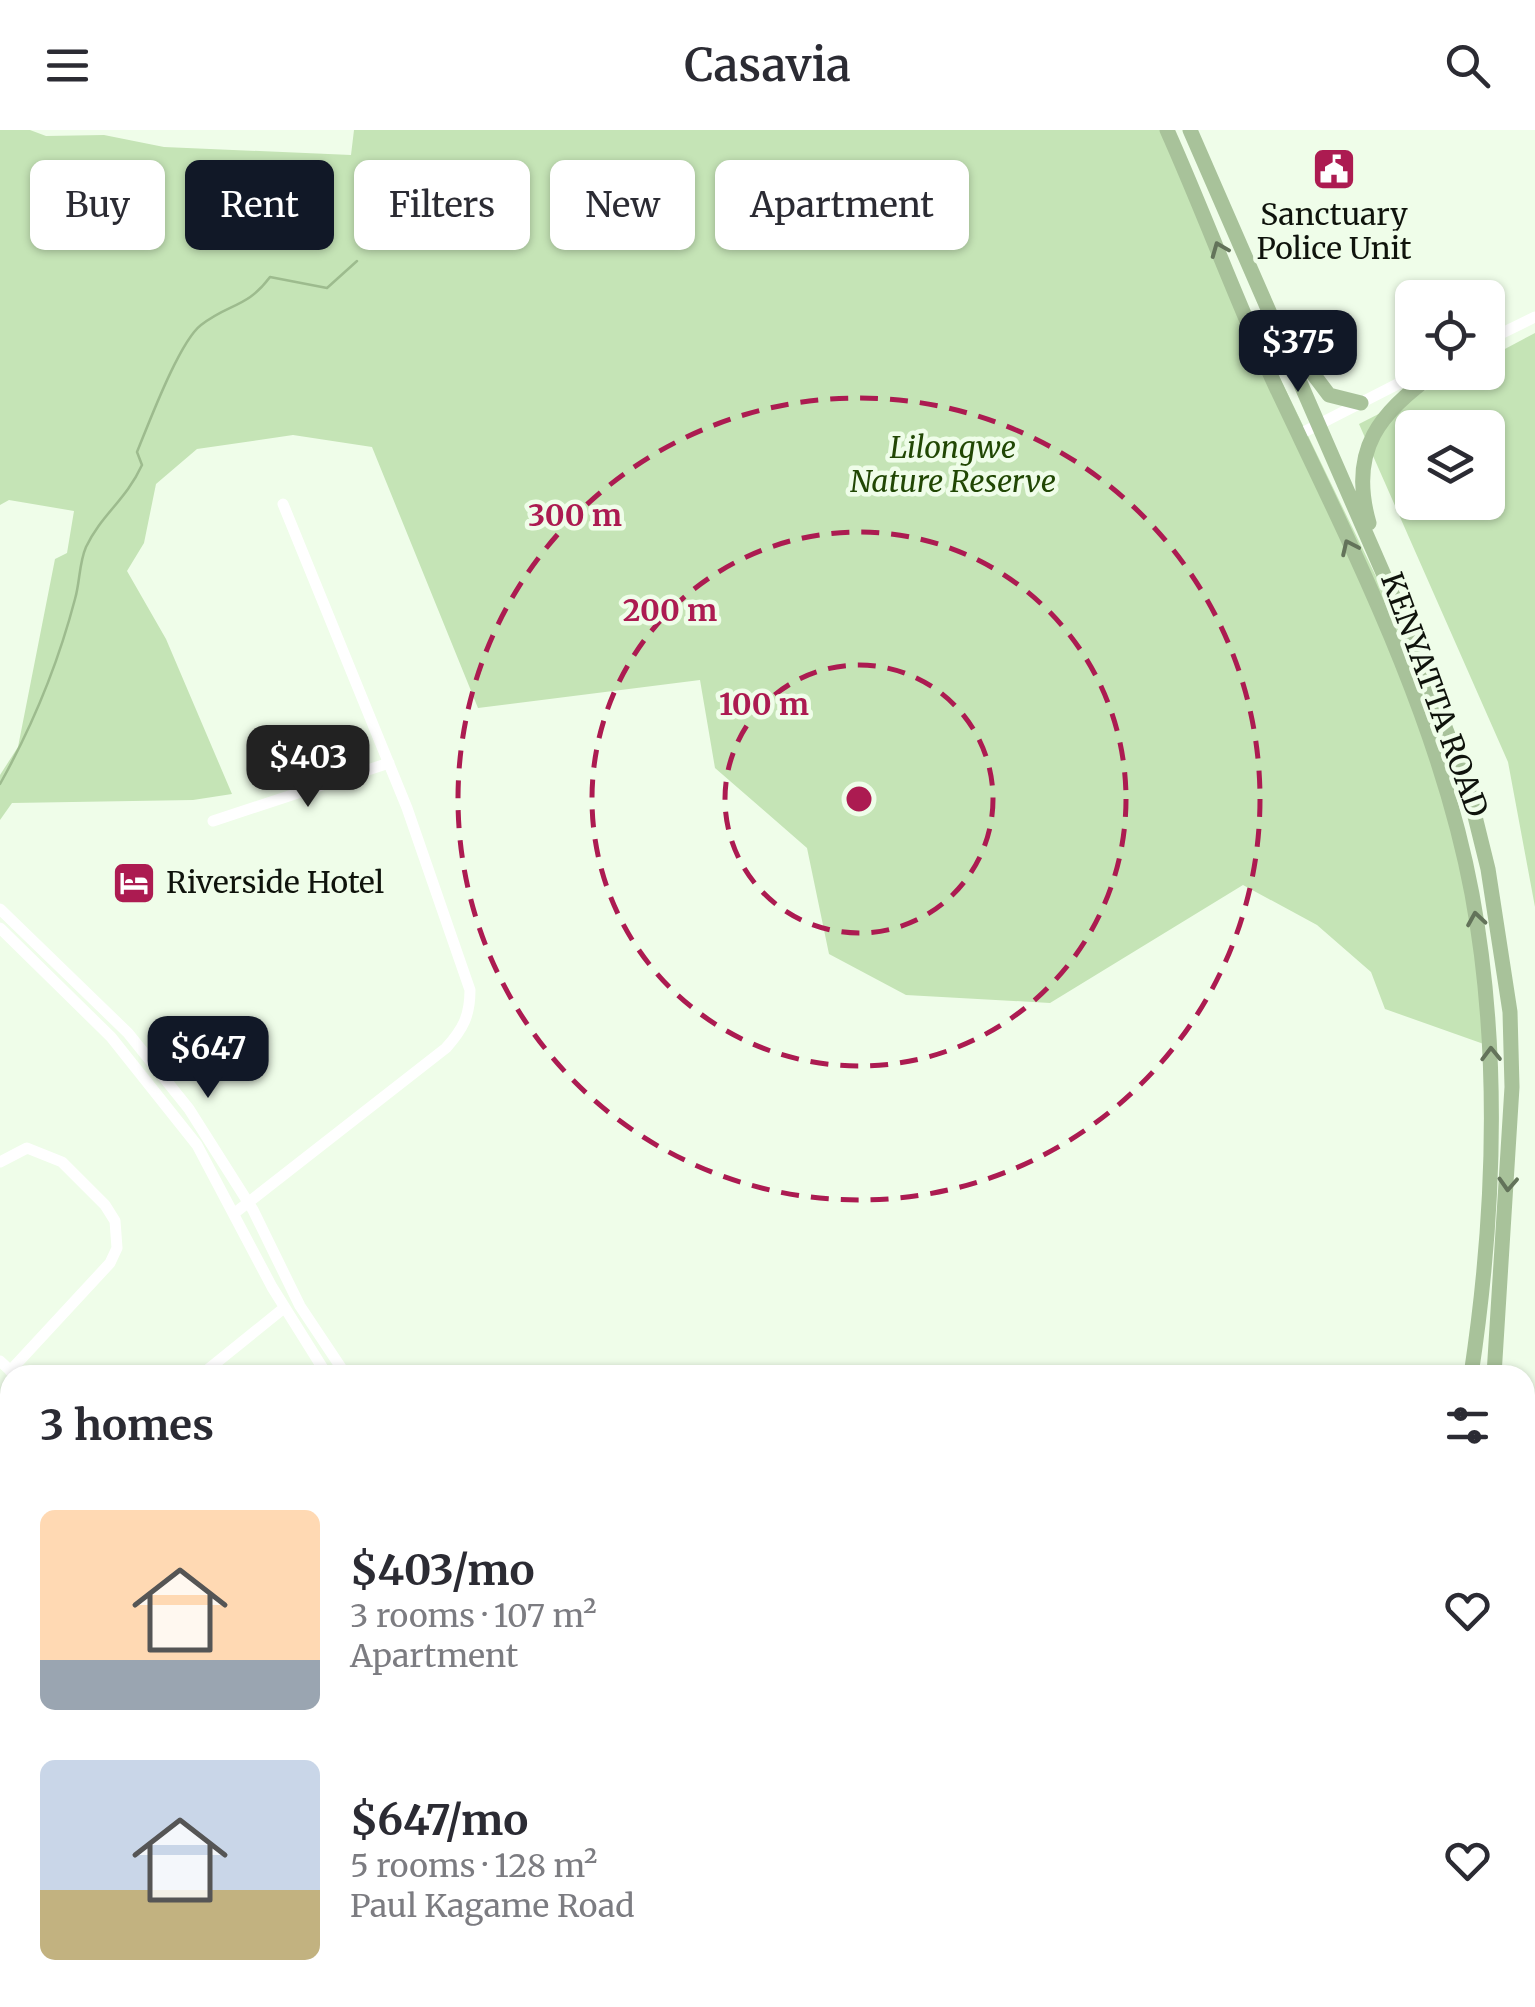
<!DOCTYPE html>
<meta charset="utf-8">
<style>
:root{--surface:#fff;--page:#f7f7f7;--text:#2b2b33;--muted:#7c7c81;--accent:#111827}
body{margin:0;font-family:Merriweather,serif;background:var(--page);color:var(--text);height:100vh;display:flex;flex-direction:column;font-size:38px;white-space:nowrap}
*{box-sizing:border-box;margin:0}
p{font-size:32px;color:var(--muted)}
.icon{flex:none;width:55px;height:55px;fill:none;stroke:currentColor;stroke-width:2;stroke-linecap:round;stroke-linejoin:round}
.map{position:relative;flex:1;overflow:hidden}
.sheet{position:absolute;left:0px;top:1235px;width:1535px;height:642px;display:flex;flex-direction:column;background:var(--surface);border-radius:30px 30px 0 0;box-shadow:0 2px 8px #0004}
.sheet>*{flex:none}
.top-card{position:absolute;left:30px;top:30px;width:1000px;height:90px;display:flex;gap:20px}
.buttons{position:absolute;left:1395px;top:150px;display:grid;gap:20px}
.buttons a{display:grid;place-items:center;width:110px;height:110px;border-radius:15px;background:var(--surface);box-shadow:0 2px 8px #0004;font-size:50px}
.price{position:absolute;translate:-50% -85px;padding:0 22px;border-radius:20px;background:var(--accent);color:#fff;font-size:32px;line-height:65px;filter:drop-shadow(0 2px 5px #0008)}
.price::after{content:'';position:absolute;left:50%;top:60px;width:30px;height:22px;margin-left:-15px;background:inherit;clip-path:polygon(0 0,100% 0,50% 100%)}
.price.current{background:#222;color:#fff}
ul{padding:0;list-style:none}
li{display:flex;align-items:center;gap:30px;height:250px;padding:0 40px}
li span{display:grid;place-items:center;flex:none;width:280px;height:200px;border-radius:15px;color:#555}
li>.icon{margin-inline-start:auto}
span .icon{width:120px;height:120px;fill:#fffc;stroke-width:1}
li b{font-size:42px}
h2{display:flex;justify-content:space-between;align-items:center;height:120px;padding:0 40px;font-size:42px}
.pill{padding:0 35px;border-radius:15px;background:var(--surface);box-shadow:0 2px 8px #0004;font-size:35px;line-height:90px}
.pill.current{background:var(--accent);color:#fff}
header{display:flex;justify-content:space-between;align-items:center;height:130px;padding:0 40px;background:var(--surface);font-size:45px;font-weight:600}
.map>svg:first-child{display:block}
.green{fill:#c5e4b6;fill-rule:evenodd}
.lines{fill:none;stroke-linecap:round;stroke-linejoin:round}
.stream{stroke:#9dbb8e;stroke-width:2.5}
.minor{stroke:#fff;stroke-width:11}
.major{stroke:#a8c29a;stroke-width:15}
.oneway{stroke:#63735a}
.ring{fill:none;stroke:#ac1b51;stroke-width:5;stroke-dasharray:18 12}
.labels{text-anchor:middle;stroke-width:9;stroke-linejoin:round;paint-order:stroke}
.poi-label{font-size:30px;fill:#0f130c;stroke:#effde9}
.park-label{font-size:30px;font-style:italic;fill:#214704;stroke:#effde9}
.street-label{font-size:30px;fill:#0f130c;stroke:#effde9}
.centre{fill:#ac1b51;stroke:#effde9;stroke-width:5}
.ring-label{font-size:30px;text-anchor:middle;font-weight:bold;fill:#ac1b51;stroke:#effde9;stroke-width:9;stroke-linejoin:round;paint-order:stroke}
</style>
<header><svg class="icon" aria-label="menu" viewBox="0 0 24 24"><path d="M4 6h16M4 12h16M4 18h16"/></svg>Casavia<svg class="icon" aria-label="search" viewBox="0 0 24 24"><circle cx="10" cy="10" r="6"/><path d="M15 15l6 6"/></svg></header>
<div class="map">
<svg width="1535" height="1877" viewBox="0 0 1535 1877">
<rect width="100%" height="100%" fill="#effde9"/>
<path class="green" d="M0,0H30L46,6L104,5L164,17L351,25L354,0H1160L1384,463L1428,578L1461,693L1495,918L1385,879L1371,842L1317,795L1243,755L1050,873L906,865L829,824L807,718L715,638L700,550L478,578L372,317L293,305L197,319L156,354L144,413L127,441L166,509L232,664L193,670L12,673L0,690V645L18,617L55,429L67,423L74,381L9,370L0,375Z
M1535,203V777L1508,632L1359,294L1459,243L1488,242V228ZM1412,298H1488V372H1412Z"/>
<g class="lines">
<path class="stream" d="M0,654C33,595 58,534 75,469C80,452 79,433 86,417C101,385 126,370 142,335L137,322C149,293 179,212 201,195C229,173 247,178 270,147L327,158L357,131"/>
<path class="minor" d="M1488,210L1535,187
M1300,304L1421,242
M213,691L389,633
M0,779L128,903L189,979L253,1080L300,1176L346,1245
M0,798L111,907L197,1015L272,1157L327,1245
M0,1032L27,1018L62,1032L105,1075L115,1091L117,1118L110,1133L10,1241
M236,1082L446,918C463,899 470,886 470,860L407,678L283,374
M0,1231L15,1245
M201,1245L284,1178
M0,1392L10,1400
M0,1483L10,1470
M0,1648L10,1658
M121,1877L124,1868
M886,1877L887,1868"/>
<path class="major" d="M1167,0C1205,85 1237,173 1276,257C1352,418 1439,587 1472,764C1501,922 1495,1086 1471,1245
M1190,0L1411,507L1468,658L1488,739L1510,882L1512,957L1494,1245
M1289,212L1329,265L1361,273
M1369,393C1348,320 1380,281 1437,242
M542,1868L547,1877
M939,1868L1084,1877
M1211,1868L1338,1877
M1470,1868L1497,1877
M495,1877L500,1868
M600,1877L671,1868
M1363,1877L1365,1868
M1388,1877L1390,1868"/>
</g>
<defs><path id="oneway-chevron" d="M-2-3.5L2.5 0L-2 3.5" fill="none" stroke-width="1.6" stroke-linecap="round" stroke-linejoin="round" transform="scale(2.5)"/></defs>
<g class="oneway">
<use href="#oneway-chevron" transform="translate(1219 119) rotate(-112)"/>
<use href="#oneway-chevron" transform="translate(1349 417) rotate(-115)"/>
<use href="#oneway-chevron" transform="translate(1476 789) rotate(-99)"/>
<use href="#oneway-chevron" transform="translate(1491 924) rotate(-91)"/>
<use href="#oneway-chevron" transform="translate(1508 1054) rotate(93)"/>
</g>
<g class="ring">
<circle cx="859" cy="669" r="134"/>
<circle cx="859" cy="669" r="267"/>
<circle cx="859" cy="669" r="401"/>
</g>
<defs>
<g id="civic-square" transform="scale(2.25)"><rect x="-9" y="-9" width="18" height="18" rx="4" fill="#ac1b51" stroke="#effde9"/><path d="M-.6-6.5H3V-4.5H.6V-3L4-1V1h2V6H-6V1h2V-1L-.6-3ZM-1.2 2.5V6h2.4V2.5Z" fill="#fff"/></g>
<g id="hotel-square" transform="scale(2.25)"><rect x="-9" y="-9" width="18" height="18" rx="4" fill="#ac1b51" stroke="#effde9"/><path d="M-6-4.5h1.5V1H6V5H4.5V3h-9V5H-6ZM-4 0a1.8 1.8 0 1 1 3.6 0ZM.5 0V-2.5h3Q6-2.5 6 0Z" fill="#fff"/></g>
</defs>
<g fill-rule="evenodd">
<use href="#civic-square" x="1334" y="39"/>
<use href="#hotel-square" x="134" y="753"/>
</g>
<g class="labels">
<g class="poi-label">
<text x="1334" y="95">Sanctuary<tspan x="1334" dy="34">Police Unit</tspan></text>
<text x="166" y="763" text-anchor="start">Riverside Hotel</text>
</g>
<g class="park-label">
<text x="953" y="328">Lilongwe<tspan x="953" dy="34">Nature Reserve</tspan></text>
</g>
<g class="street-label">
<text transform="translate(1434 565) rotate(70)" y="10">KENYATTA ROAD</text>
</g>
</g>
<circle cx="859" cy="669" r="15" class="centre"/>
<g class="ring-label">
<text x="575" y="396">300 m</text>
<text x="670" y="491">200 m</text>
<text x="764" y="585">100 m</text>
</g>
</svg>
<div class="buttons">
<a><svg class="icon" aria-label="locate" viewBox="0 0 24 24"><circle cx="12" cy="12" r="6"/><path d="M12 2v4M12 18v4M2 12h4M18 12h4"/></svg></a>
<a><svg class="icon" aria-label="layers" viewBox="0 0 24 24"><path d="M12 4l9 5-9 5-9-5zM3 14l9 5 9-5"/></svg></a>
</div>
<b class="price" style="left:1298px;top:265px">$375</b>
<b class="price current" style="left:308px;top:680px">$403</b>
<b class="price" style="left:208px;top:971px">$647</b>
<div class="top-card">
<a class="pill">Buy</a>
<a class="pill current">Rent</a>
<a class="pill">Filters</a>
<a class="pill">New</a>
<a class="pill">Apartment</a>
</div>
<section class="sheet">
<h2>3 homes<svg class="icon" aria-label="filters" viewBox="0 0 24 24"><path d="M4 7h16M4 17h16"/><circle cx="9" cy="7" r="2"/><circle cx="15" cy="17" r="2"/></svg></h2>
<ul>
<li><span style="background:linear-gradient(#ffd9b3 75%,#9aa5b1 0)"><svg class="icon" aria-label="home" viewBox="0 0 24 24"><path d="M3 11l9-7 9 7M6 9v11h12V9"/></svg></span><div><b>$403/mo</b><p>3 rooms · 107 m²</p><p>Apartment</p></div><svg class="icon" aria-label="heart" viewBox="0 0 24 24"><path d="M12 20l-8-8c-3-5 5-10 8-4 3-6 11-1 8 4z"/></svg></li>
<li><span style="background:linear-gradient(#c9d6e8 65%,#c2b280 0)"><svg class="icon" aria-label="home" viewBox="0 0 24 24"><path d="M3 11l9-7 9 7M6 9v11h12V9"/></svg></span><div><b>$647/mo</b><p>5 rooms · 128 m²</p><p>Paul Kagame Road</p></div><svg class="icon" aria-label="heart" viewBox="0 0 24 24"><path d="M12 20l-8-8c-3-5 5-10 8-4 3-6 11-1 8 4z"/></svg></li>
</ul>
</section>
</div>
